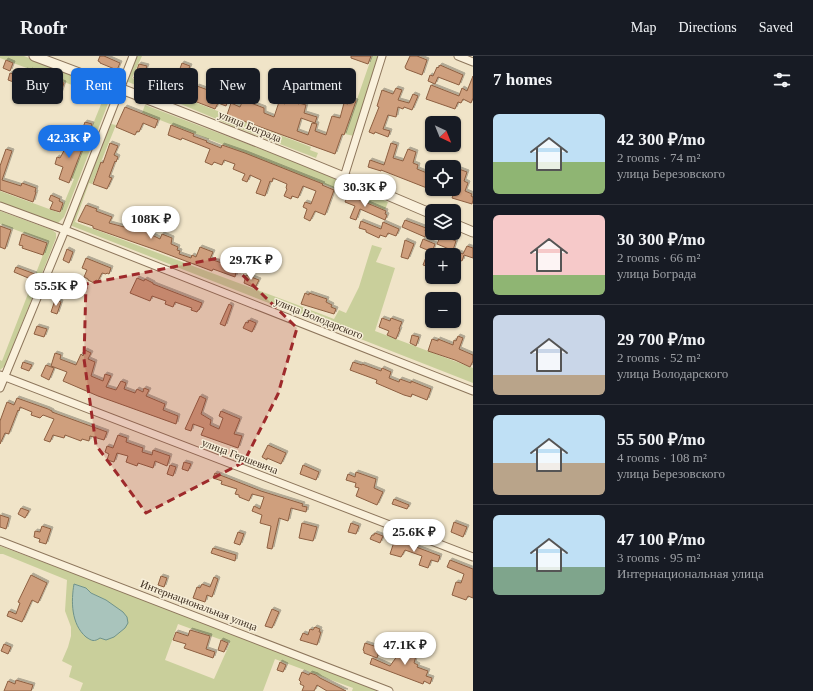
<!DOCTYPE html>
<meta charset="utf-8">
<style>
:root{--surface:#171b24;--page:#242831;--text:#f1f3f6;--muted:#9ea1a6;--line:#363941;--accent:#1a73e8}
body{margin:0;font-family:"Times New Roman",serif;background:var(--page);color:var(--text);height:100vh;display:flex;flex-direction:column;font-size:15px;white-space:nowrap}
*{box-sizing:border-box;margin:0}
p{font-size:13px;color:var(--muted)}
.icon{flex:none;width:22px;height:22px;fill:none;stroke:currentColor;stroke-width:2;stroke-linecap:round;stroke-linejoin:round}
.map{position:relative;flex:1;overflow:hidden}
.sheet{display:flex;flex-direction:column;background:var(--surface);width:340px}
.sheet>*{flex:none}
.guide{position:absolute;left:12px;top:12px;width:380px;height:36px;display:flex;gap:8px}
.needle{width:26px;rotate:137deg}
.controls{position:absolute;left:425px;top:60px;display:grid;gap:8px}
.controls a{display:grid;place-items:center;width:36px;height:36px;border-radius:6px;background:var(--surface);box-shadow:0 1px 3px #0004;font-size:20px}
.price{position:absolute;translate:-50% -34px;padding:0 9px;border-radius:14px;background:#fff;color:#222;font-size:13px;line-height:26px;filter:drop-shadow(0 1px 2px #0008)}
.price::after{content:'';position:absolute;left:50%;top:24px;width:12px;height:9px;margin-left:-6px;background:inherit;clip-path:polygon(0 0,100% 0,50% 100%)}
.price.on{background:var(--accent);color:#fff}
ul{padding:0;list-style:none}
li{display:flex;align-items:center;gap:12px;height:100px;padding:0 20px}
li+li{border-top:1px solid var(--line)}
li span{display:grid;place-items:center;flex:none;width:112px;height:80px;border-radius:6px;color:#555}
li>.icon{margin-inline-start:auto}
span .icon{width:48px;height:48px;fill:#fffc;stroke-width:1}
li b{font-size:17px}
h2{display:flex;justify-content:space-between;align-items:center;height:48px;padding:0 20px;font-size:17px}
.chip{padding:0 14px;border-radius:6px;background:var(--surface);box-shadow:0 1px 3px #0004;font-size:14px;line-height:36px}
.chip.on{background:var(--accent);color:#fff}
header{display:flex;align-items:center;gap:24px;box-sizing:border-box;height:56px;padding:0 20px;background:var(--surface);border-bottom:1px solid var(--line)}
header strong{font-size:19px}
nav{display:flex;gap:22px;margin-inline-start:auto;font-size:14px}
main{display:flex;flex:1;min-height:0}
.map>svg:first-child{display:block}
.green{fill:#c9cf9b;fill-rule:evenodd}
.water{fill:#a9c4bc;stroke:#6f938a}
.building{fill:#cf9f7d;stroke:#8d5f41;filter:url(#shadow)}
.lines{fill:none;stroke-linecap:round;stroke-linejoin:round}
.minor-casing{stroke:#8d765c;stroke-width:9}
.tertiary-casing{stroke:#8d765c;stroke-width:11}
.minor{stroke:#faf1dc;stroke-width:7}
.tertiary{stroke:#faf1dc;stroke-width:9}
.marked{fill:#9e2a2b;fill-opacity:0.2;stroke:#9e2a2b;stroke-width:3;stroke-dasharray:8 5;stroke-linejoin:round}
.labels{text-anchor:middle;stroke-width:3;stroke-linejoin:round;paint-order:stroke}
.street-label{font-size:11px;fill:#3d2e20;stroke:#f7eed8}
</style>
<header>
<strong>Roofr</strong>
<nav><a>Map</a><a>Directions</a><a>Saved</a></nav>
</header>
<main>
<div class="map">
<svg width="473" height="635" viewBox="0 0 473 635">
<defs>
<filter id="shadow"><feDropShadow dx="2" dy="-2" stdDeviation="0" flood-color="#0004"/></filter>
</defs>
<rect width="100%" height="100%" fill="#f0e4c8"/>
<path class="green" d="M0,0H24L104,32L109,39V45L64,161L58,167L54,166L0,148V135L60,157L74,123L71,122L104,41L0,2Z
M136,0H142L132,22L311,91L310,94L318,97L316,102L233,70L126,25Z
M372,0H378L354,80L345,78Z
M145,49L303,109L388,146L385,154L339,134L142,57Z
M111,68L116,69L92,128L89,127L75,166L295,248L334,263L339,254L346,257L359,231L372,189L382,192L376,206L395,212L375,275L473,312V327L72,170L70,168L86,125Z
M0,155L52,174L56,177V182L5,310L0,314V304L2,305L48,186L0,168Z
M0,490L390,635H352L353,632L275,603L263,635H80L83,627L69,621L72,610L62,605L68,591L71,580V571L65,555L67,524L3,498H0ZM74,528L86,532L91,537L106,544L113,550L125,572C116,579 112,585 99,582L95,585L74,557L72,541ZM178,568L230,587L214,623L165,604Z"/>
<path class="water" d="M74,528L86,532L91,537L106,544L123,556L127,561L128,567L125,572L114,581L106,584L100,582C94,586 92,585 86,581C71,568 71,545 74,528Z"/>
<path class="building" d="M100,0H104L120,7L117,14L100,7V6L98,5Z
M351,0H371L368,8L351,2Z
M410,0H417L427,4L422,19L406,13L405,11Z
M6,4L13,7L10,15L3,12Z
M182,7L190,10L178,39L160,32L165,20L173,23L175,17L178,18Z
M139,8L147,10L144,18L148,19L145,26L134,22Z
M440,9L463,19L459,29L438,21L435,28L428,25L430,19L433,20L437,11L438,12Z
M25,14L29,15L30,14L45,19L40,33L23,27L22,29L8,24L10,17L22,21Z
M473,20V42L471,47L463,43L461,47L458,46L455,53L426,43L431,29L459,40L462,32L467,35Z
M57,24L64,27L59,42L51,39Z
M197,30L216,37L217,36L229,41L226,50L218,47L215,53L189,43L192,34L196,35Z
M396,32L402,34L398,44L409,47L413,38L418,40L412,54L404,51L403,53L398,51L396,61L388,59L383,73L390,75L388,81L375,76L374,78L369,76L379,51L377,50L382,34L393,38Z
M85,35L93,38L91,45L82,42Z
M349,43L356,45L344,79L342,78L335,98L227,59L231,47L240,51L243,44L264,52V57L274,61L279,46L285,48L287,44L299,48V47L306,49L304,57L317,61L315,67L301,62L297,75L308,79L312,67L317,68L315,75L326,79L332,60L340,62L344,47L348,48Z
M125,51L158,64L155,72L143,67L139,76L137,75L135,79L116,71Z
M85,66L92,68L87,80L81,77Z
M171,69L194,78L193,80L207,85L206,86L221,92L222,89L245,97L323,128L322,129L334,134L325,159L315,155L310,165L304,162L307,153L303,151L305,146L311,148L316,135L303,130L298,142L292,140L291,143L284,140L287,133L286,132L287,128L273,122L272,126L270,125L265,140L256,137L261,124L250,119L247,126L242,124L245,118L233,113L235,108L224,104L222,109L214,106L212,109L205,106L210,93L182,82L181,84L168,79Z
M67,82L84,88L69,127L59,123L63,111L55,108L57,101L60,102L67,89L65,88Z
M110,87L118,90L114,99L118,101L116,106L115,105L109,121L112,122L107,133L93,128L101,106L103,107Z
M391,87L397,89L393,102L403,105L408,93L416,96L413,107L418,109L417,113L432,119V134L381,114V115L368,111L370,104L384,109Z
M6,93L12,95L2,124L21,130L22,127L36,132L35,136H36L33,146L0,134V110Z
M459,113L467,116L464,125L468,127L465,135L472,138L471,140L473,141V144L472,148L452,142L454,137V124Z
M51,139L60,143L59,145L63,147L60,156L50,153L53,146L49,144Z
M348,139L386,155L385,158L387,159L385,164L360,153L356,164L350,162L355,150L345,146Z
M86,149L97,153L96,155L112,161L109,167L124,171L126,164L141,169L142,164L154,169L150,178L160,183L162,178L172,182L171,188L178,191L177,194L180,195L179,198L191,202L192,199L196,201L200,191L213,196L210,203L237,212L235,221L213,213L212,215L159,195L93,172V170L78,165Z
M405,164L426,172L425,175L427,176L425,181L402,171Z
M361,165L381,173L383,166L399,173L396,180L388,177L386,181L380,179L379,182L366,176V174L359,172Z
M0,170L11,174L5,193L0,191Z
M22,178L47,187L43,199L22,192L23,190L19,189Z
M441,179L456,185L453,194L463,198L467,190L473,192V202L464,199L462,205L454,202V199H447L449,193L437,188Z
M423,183L435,188L432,196L420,191Z
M405,184L414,188L408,203L401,201Z
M67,193L73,196L69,207L63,204Z
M428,196L432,198V212L423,209Z
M86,202L111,212L109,218L107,217L106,218L102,217L98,225L96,224L94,227L88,224V223L84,221L87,214L82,212Z
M16,211L35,218L33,224L14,216Z
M246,219L259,224L255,232L244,227Z
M137,222L144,225L145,223L153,227V228L202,247L199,254H198L197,256L191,254L192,252L175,246L173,251L165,248L166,245L152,240L150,245L130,237Z
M305,237L309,239V237L327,243L326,246L332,249L331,251L336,253L334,258L301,248Z
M55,244L61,246L57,258L51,256Z
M229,248L232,250L225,270L220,268Z
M382,262L390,265L391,262L402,266L399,273H400L396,283L387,279L389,275L379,271Z
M249,264L256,267L252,276L243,272L246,266L248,267Z
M37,270L47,273L44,281L34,278Z
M412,279L419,281L416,290L410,287Z
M458,280L463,282L459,293L473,299V305L470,311L455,304L428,295L432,283L438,285V283L453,289L454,284L456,285Z
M85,294L91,297L88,303L95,306L91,320L103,325L105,318L111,320L106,331L116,334L121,325L126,327L124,333L135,337L137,333L143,336L144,332L149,334L146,340L165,348L163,354L178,360L176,368L98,340L63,325L67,316L51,310L55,297L61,299L60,303L76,309L81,298L83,300Z
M23,306L32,309L29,315L21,312Z
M353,306L362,309V308L381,315L382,312L391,316L389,322L399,326L400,323L411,327V325L431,333L427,344L412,338L411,341L404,339L376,327L377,324L350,314Z
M46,309L54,312L49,324L41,320Z
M200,340L206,343L201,358L211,364L210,369L219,373L223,362L219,360L221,355L240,363L234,378L242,380L238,392L201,379L204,372L193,368L191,375L185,373Z
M17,342L48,353L52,355V356L107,376L104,384L90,380L89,385L82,383L81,385L65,379L64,382L53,379L50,386L44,384L54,363L43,359L40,362L31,359L32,356L20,351L19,355L18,354L9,377V378L5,377L0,388V365L7,346L14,349Z
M118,379L127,382L126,386L143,392L142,396L152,399L153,394L170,400L167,410L155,405L153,412L138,407L137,410L126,406L128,400L117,397L114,406L107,404L109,398L105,396L107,390L113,392Z
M268,389L286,397L281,408L267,402V404L262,401Z
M184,406L191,408L188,415L182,413Z
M170,409L176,411L173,420L167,418Z
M303,409L319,416L316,424L300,418Z
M356,416L376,423L374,432L383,436L377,449L356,440L359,432L355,431L356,427L346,424L348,418L355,421Z
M215,417L261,435L303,448L302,450L307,451L306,456L291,452L288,465L279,462L272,493L267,492L271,470L260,467L262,459L252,455L254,450L260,453L264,441L252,438L249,445L239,441V439L235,438L237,433L221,428L222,425L213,422Z
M394,443L409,449L407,453L392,448Z
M21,452L29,455L25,462L18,458Z
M0,459L9,462L6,473L0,471Z
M454,466L467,471L463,481L451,476Z
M302,467L317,471L313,485L299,482Z
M351,467L359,470L356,478L348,476Z
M42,470L51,473L46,488L39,486L40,483L34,481L35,475L40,476Z
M238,476L244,478L240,489L234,487Z
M375,477L383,480L380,487L370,483L372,479H374Z
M395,483L440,500L438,506L431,504L428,512L419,509L422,500L405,494L401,501L390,498Z
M213,492L236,499L235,505L211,497Z
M450,504L473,513V542L468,540L466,544L452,539L456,526L461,527L464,518L447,511Z
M31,519L47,527L38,547L32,544L22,566L7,560L9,555L16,558L20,547L18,546Z
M161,520L167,522L164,531L158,529Z
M214,521L218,523L212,541L207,539L205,546L193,542L197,531L200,532L202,528L210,531Z
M272,553L279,556L272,572L265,570Z
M315,571L320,573L319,576H321L317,589L300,584L303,577L308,579L310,573L313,574Z
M190,574L210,580L206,593L215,596L213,602L184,592L186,588L173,584L176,576L188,580Z
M405,583L410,585L406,596L416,600L414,607L418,609L417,611L428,615L426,620L432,622L430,628L424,625L423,628L370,608L372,602L390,610L400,596Z
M221,584L228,587L224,596L218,594Z
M365,587L380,592L377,602L364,597V595L363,594Z
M4,588L11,591L8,598L1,595Z
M280,606L286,609L283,616L277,614Z
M302,616L309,619L310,617L316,619L320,622L346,635H327L317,629L314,635H302L304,630L300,628L301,626L299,624Z
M16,624L33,629L31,635H4L8,625L15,628Z"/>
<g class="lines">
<g class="minor-casing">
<path id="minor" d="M458,0L473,6
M344,121L382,0
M0,150L65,174L473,335
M0,319L473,501
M0,332L65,174L133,0
M0,485L389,635"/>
</g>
<g class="tertiary-casing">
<path id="tertiary" d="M34,0C168,50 301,102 432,158
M454,168L473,176"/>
</g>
<use href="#minor" class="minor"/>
<use href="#tertiary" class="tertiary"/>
</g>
<path class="marked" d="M224,201L297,272L278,338L244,406L146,457L96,389L84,303L86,228Z"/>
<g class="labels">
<g class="street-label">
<text transform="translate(250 70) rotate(22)" y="4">улица Бограда</text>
<text transform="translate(319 262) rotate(22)" y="4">улица Володарского</text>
<text transform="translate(240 400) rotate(21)" y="4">улица Гершевича</text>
<text transform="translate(199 549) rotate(21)" y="4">Интернациональная улица</text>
</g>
</g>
</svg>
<div class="controls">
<a><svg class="needle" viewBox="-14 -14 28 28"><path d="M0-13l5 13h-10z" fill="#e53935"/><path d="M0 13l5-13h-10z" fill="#9ea1a6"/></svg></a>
<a><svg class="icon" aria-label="locate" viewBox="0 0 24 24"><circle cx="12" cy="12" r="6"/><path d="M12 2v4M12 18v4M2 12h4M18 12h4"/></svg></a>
<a><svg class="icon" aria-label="layers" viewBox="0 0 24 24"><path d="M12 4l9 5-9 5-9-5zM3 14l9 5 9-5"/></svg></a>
<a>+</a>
<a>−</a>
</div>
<b class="price on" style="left:69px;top:103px">42.3K ₽</b>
<b class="price" style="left:365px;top:152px">30.3K ₽</b>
<b class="price" style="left:151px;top:184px">108K ₽</b>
<b class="price" style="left:251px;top:225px">29.7K ₽</b>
<b class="price" style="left:56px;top:251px">55.5K ₽</b>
<b class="price" style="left:414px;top:497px">25.6K ₽</b>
<b class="price" style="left:405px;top:610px">47.1K ₽</b>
<div class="guide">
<a class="chip">Buy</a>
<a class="chip on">Rent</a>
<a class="chip">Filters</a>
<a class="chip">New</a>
<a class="chip">Apartment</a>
</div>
</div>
<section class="sheet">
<h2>7 homes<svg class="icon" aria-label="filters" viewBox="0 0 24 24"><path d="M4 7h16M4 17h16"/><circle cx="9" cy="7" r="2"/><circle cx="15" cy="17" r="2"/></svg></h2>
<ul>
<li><span style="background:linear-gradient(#bfe0f5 60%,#8fb573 0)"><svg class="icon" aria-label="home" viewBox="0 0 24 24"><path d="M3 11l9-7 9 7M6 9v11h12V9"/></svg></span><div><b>42 300 ₽/mo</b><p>2 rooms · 74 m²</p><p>улица Березовского</p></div></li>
<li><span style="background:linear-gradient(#f6c9c9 75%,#8fb573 0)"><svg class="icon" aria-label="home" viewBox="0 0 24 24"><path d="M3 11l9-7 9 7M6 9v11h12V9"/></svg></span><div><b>30 300 ₽/mo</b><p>2 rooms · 66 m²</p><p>улица Бограда</p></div></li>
<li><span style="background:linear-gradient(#c9d6e8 75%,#b9a48a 0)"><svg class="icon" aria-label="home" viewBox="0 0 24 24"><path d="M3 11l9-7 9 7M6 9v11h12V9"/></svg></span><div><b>29 700 ₽/mo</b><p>2 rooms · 52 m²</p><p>улица Володарского</p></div></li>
<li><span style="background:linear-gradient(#bfe0f5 60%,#b9a48a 0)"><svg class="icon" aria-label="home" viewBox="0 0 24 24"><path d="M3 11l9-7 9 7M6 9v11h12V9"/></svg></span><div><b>55 500 ₽/mo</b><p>4 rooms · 108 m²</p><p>улица Березовского</p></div></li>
<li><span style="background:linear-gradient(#bfe0f5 65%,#7fa58c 0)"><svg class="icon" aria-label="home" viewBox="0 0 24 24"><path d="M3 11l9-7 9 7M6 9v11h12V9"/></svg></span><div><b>47 100 ₽/mo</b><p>3 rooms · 95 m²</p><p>Интернациональная улица</p></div></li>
</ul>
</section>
</main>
